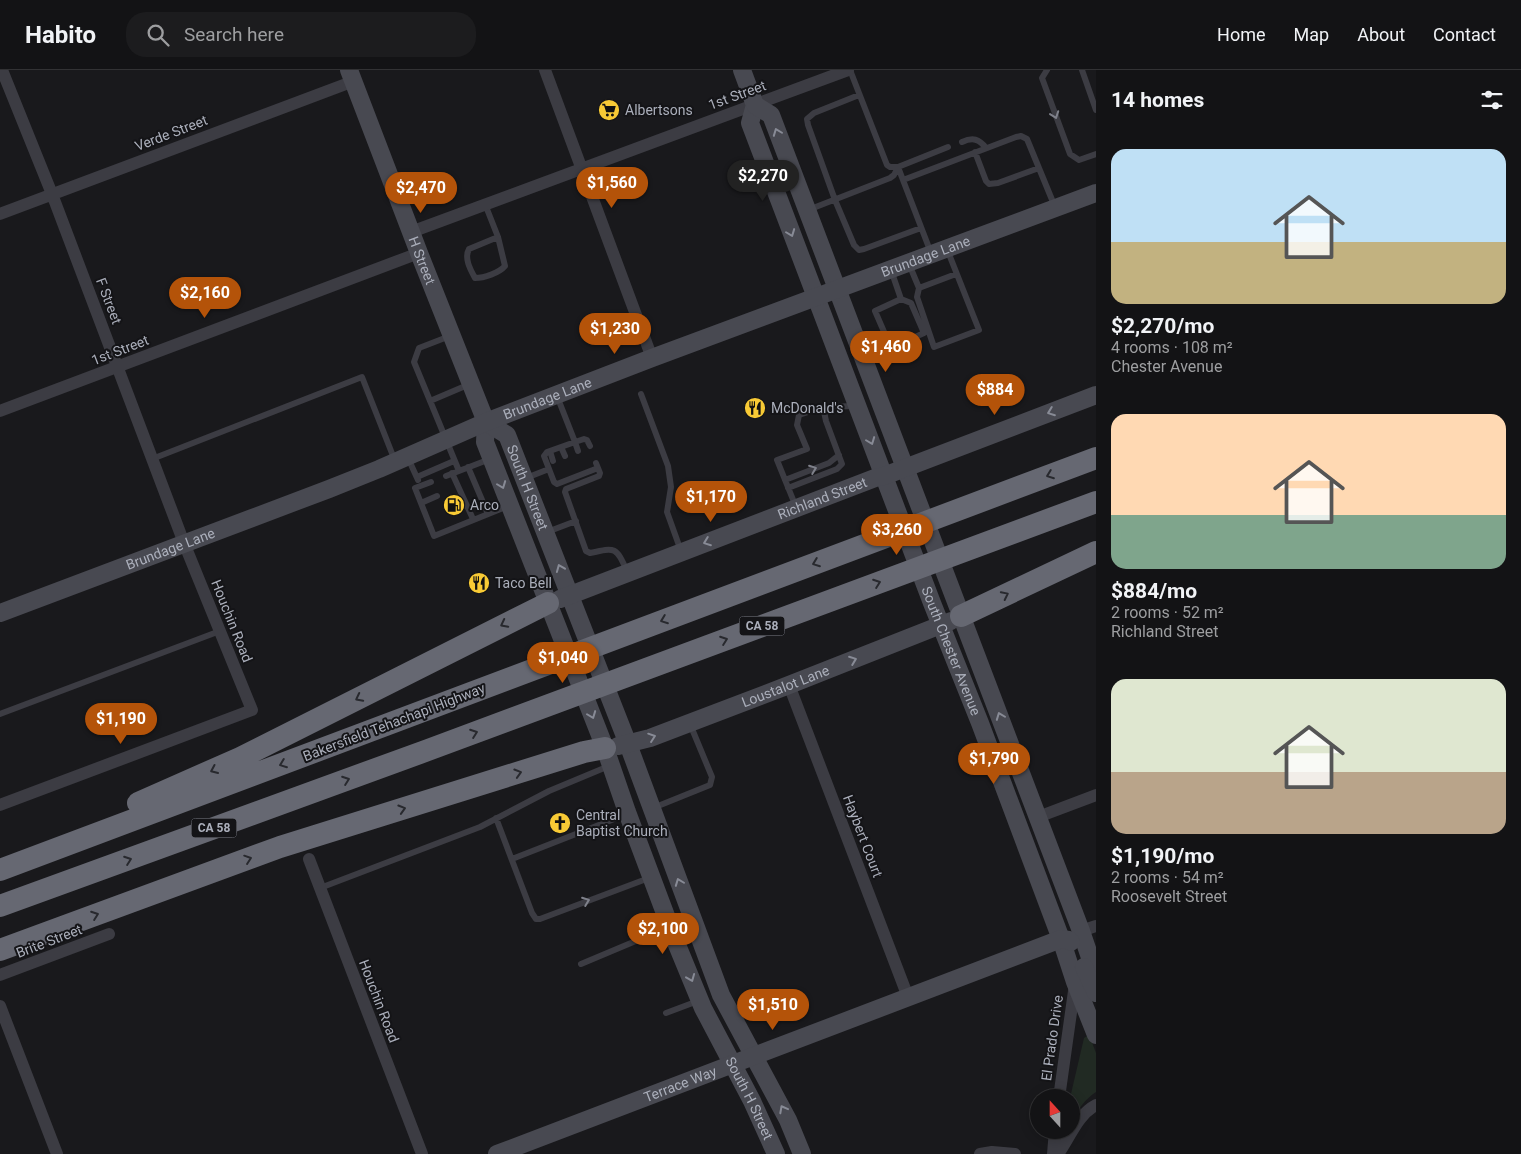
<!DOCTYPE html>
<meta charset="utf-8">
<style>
:root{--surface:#131315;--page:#1c1c1e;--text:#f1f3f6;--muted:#9d9ea0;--line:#323234;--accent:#b45309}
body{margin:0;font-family:Roboto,sans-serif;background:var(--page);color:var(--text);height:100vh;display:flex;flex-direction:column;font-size:19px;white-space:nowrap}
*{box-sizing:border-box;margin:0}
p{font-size:16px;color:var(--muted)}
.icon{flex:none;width:28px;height:28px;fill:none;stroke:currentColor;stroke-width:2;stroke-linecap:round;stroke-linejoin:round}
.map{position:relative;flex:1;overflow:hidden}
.sheet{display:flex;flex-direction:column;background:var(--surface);width:425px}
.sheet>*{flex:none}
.needle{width:32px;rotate:339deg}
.fabs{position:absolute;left:1030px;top:1019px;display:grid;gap:10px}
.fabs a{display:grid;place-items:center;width:50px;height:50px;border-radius:50%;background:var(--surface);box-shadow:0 2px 12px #0003,0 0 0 1px var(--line);font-size:25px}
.price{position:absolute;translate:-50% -42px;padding:0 11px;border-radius:18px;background:var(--accent);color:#fff;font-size:16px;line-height:32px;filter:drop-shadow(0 1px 2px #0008)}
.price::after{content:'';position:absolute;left:50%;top:30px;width:15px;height:11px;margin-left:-8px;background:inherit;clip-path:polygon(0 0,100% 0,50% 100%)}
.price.active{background:#222;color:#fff}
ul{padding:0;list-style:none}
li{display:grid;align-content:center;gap:10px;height:265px;padding:0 15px}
li span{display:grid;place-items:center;height:155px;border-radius:15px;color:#555}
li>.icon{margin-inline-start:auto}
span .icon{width:90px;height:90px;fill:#fffc;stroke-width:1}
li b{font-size:21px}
h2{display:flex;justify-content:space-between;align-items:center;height:60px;padding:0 15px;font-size:21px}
header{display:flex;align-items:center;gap:30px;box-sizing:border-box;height:70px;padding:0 25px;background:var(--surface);border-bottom:1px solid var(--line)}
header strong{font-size:24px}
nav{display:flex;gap:28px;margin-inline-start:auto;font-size:18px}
.search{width:350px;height:45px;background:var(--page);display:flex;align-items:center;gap:12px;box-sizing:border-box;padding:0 18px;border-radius:20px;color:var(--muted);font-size:19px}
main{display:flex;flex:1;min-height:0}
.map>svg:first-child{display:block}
.green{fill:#212a23}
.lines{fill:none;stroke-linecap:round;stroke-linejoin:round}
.lane{stroke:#3c3c43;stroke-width:6}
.street{stroke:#3c3c43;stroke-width:12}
.secondary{stroke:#484951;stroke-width:18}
.highway{stroke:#666872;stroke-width:22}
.oneway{stroke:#7f818b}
.oneway2{stroke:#888b96}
.oneway3{stroke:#28292e}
.labels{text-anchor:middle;stroke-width:4;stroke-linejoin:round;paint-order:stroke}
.shield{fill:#141417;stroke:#7e808a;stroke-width:1}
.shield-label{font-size:12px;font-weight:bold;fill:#abafbb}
.street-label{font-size:14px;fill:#abafbb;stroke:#141417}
.poi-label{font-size:14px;fill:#abafbb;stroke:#141417;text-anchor:start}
</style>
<header>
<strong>Habito</strong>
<div class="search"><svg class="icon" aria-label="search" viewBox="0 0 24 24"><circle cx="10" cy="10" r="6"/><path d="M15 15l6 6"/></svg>Search here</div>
<nav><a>Home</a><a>Map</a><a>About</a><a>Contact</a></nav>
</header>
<main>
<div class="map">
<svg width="1096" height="1084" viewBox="0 0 1096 1084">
<rect width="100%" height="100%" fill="#19191c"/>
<path class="green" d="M1087,966L1090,967L1096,983V1022C1085,1029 1078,1040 1071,1051V1028H1070L1084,968Z"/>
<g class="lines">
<path class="lane" d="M850,0L887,95L890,97H898L931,183
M1047,0L1042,8L1070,84L1079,90L1096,84
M1082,0L1096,40
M859,25L814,43L807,49L808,55L835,130L854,175L859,180L864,179L921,158
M962,72C973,67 979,69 986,78
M975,82L986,111L989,114L998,113L1039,98
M903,110L1016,67L1021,66L1027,69L1055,137
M485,134L498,167L505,196C499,203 484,208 475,208C470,199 464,188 469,179L498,167
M808,140L890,108L894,105L898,97L948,77
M909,194L919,218L956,204
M891,200L901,229L911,233L924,263L891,278L875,241L901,229
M919,218L917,227L934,277L979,260L947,179
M450,266L419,278L414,292L459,401
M866,293L884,287L891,278
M641,324L668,396L671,417L667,442L681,481
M557,326L575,372L584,369L587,370L590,376
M430,331L470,314
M561,377L565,386
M550,381L553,391
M578,381L575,372L547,382L544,386L554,412L557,414L598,398
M408,388L418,410
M152,389L362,307L395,391
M596,393L600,403L599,406L566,419L565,422L586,481L590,483C616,477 616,477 627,501
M468,397L488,444
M452,403L473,449
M446,406L490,389
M417,407L454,391
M526,408L549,399
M785,410L829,393L839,385
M431,412L415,418L434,466L508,436
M788,418L837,399L842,394L826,351L823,337
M421,433L437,426
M796,437L777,390L807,379L797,355L799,345L823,337L855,336
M547,462L576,451
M0,644L220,561
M653,738L710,715L712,707L690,654
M496,748L532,843L536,849H540L649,808
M512,789L627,744
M320,818L480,757L549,721L609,696
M581,894L669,857
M666,943L698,931"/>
<path class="street" d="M545,0L652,288
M0,144L354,11
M411,162L848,0
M0,341L419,183
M789,615L908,927
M0,735L252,640L184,473L52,124L2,0
M1038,747L1096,725
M309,789L422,1084
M1081,861L1096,856
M0,905L109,864
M0,936L57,1084
M1059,1028L1075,914
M980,1084L992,1082L1015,1084
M1053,1084L1055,1060
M1058,1084C1070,1068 1077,1045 1096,1035"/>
<g class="secondary">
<path id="s1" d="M349,0L419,183L486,352L485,372L605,678L627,742L675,870L703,938L752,1031L776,1084"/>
<path id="s2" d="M742,0L755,35L750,53L932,533L980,653L1061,869L1075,912L1096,965"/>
<path d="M755,35L771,45L1081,861L1096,905"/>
<path id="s3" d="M486,352L507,365L628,674L721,925L788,1050L802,1084"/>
<path id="s4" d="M560,529L875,408L884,406L1096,325"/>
<path id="s5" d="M0,543L329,419L379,399L486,352L652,288L1096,123"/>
<path id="s6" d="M618,676L650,668L789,615L951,551"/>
<path d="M1084,897L1096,923"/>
<path id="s7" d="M497,1084L1061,869L1069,870L1071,872"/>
</g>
<path class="highway" d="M961,546L1096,482
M138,733L240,688L548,533
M0,800L1096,388
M0,836L428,680L1096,432
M0,880L280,777L584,682L605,678"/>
</g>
<defs><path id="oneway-chevron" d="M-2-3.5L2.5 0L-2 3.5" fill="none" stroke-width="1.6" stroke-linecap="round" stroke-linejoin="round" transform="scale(1.25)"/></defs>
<g class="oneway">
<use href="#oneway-chevron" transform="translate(1055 45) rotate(70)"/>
<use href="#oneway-chevron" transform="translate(813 399) rotate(-21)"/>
<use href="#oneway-chevron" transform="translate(586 831) rotate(-21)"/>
</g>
<g class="oneway2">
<use href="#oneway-chevron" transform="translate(777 62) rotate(-111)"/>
<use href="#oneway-chevron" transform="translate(791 163) rotate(69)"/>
<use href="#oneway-chevron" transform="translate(1051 342) rotate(159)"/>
<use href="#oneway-chevron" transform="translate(871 371) rotate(69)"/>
<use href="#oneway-chevron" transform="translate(502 415) rotate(69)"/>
<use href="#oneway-chevron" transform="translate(707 472) rotate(159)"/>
<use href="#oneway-chevron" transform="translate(560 498) rotate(-112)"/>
<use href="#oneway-chevron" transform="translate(853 590) rotate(-21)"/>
<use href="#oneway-chevron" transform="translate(592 645) rotate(69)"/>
<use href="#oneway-chevron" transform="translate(1000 646) rotate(-111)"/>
<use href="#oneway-chevron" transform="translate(652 667) rotate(-19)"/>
<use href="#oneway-chevron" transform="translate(679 812) rotate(-111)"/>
<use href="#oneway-chevron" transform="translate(691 908) rotate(68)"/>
<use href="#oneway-chevron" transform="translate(783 1039) rotate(-118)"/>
</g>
<g class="oneway3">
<use href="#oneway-chevron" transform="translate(1050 405) rotate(159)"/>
<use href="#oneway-chevron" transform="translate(816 493) rotate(159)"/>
<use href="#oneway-chevron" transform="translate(877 513) rotate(-20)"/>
<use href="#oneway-chevron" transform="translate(1005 525) rotate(-26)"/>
<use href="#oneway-chevron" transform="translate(664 550) rotate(159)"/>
<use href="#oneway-chevron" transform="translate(504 554) rotate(153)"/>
<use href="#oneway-chevron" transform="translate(724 570) rotate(-20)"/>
<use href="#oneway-chevron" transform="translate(359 628) rotate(153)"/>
<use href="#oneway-chevron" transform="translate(474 663) rotate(-20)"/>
<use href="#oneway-chevron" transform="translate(283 694) rotate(159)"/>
<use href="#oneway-chevron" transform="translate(214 700) rotate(156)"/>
<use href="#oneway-chevron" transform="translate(518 703) rotate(-17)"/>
<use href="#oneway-chevron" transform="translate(346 710) rotate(-20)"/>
<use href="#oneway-chevron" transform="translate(402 739) rotate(-17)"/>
<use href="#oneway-chevron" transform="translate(248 789) rotate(-19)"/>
<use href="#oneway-chevron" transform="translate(128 790) rotate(-20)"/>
<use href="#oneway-chevron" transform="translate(95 845) rotate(-20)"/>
</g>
<defs>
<g id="supermarket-disc" transform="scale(1.125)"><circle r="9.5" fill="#f8ca35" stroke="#141417"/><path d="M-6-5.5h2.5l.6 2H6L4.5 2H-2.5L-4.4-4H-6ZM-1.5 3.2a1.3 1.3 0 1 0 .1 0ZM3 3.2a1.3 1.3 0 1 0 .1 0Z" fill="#111"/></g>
<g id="restaurant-disc" transform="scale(1.125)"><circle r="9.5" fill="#f8ca35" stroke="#141417"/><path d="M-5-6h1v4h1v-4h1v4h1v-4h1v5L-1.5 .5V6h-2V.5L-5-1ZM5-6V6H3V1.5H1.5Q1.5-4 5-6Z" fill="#111"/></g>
<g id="fuel-disc" transform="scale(1.125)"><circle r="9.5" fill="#f8ca35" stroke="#141417"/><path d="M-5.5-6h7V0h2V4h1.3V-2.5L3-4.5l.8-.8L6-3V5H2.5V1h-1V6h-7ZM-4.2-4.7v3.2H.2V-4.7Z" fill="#111"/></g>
<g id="church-disc" transform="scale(1.125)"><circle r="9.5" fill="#f8ca35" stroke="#141417"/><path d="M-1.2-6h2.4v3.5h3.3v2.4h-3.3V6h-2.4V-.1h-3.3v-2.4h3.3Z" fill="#111"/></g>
</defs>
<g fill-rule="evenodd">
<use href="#supermarket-disc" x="609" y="40"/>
<use href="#restaurant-disc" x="755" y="338"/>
<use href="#fuel-disc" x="454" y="435"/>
<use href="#restaurant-disc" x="479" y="513"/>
<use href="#church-disc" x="560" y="753"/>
</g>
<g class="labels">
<g class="shield">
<rect x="739.5" y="546.5" width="45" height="19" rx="4"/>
<rect x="191.5" y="748.5" width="45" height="19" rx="4"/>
</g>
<g class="shield-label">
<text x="762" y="560">CA 58</text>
<text x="214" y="762">CA 58</text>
</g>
<g class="street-label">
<text transform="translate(737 25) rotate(-20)" y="5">1st Street</text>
<text transform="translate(171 63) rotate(-21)" y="5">Verde Street</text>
<text dy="5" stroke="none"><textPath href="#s5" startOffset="992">Brundage Lane</textPath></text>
<text dy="5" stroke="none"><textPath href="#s1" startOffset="204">H Street</textPath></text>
<text transform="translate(109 231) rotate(69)" y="5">F Street</text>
<text transform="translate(120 280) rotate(-21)" y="5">1st Street</text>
<text dy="5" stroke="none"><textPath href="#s5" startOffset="588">Brundage Lane</textPath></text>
<text dy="5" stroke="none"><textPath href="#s3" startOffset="81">South H Street</textPath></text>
<text dy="5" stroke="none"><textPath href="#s4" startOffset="281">Richland Street</textPath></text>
<text dy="5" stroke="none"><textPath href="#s5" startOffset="182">Brundage Lane</textPath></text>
<text transform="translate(232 551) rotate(68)" y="5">Houchin Road</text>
<text dy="5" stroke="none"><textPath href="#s2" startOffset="621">South Chester Avenue</textPath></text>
<text dy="5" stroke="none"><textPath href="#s6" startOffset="178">Loustalot Lane</textPath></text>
<text transform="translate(394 652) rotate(-21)" y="5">Bakersfield Tehachapi Highway</text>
<text transform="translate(863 766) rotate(69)" y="5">Haybert Court</text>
<text transform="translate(49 871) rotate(-21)" y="5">Brite Street</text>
<text transform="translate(379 931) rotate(69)" y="5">Houchin Road</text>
<text transform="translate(1052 968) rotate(-82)" y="5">El Prado Drive</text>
<text dy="5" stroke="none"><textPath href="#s7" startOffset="196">Terrace Way</textPath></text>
<text dy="5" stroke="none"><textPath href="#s1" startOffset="1106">South H Street</textPath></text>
</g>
<g class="poi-label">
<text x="625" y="45">Albertsons</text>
<text x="771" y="343">McDonald's</text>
<text x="470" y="440">Arco</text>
<text x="495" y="518">Taco Bell</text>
<text x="576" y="750">Central<tspan x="576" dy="16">Baptist Church</tspan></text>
</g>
</g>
</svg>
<div class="fabs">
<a><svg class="needle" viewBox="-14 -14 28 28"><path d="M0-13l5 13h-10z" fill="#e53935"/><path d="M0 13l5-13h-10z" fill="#9d9ea0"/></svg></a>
</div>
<b class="price active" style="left:763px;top:132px">$2,270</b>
<b class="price" style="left:612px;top:139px">$1,560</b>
<b class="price" style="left:421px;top:144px">$2,470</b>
<b class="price" style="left:205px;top:249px">$2,160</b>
<b class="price" style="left:615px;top:285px">$1,230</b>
<b class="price" style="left:886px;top:303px">$1,460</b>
<b class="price" style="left:995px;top:346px">$884</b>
<b class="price" style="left:711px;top:453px">$1,170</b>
<b class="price" style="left:897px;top:486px">$3,260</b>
<b class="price" style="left:563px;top:614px">$1,040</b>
<b class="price" style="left:121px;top:675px">$1,190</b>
<b class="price" style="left:994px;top:715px">$1,790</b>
<b class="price" style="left:663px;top:885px">$2,100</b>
<b class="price" style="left:773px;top:961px">$1,510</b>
</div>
<section class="sheet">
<h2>14 homes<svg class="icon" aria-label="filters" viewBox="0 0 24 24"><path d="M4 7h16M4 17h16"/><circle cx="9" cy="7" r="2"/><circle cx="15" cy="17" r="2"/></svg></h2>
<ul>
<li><span style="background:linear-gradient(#bfe0f5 60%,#c2b280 0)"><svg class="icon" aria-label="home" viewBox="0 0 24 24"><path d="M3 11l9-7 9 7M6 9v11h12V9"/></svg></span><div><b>$2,270/mo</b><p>4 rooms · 108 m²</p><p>Chester Avenue</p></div></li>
<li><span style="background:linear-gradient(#ffd9b3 65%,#7fa58c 0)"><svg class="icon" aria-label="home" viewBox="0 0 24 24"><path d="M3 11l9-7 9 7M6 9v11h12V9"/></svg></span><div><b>$884/mo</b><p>2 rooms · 52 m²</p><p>Richland Street</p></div></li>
<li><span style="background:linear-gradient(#dfe7d0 60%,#b9a48a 0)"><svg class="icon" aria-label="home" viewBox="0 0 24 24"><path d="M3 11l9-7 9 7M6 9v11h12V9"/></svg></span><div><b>$1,190/mo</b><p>2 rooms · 54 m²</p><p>Roosevelt Street</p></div></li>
</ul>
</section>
</main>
